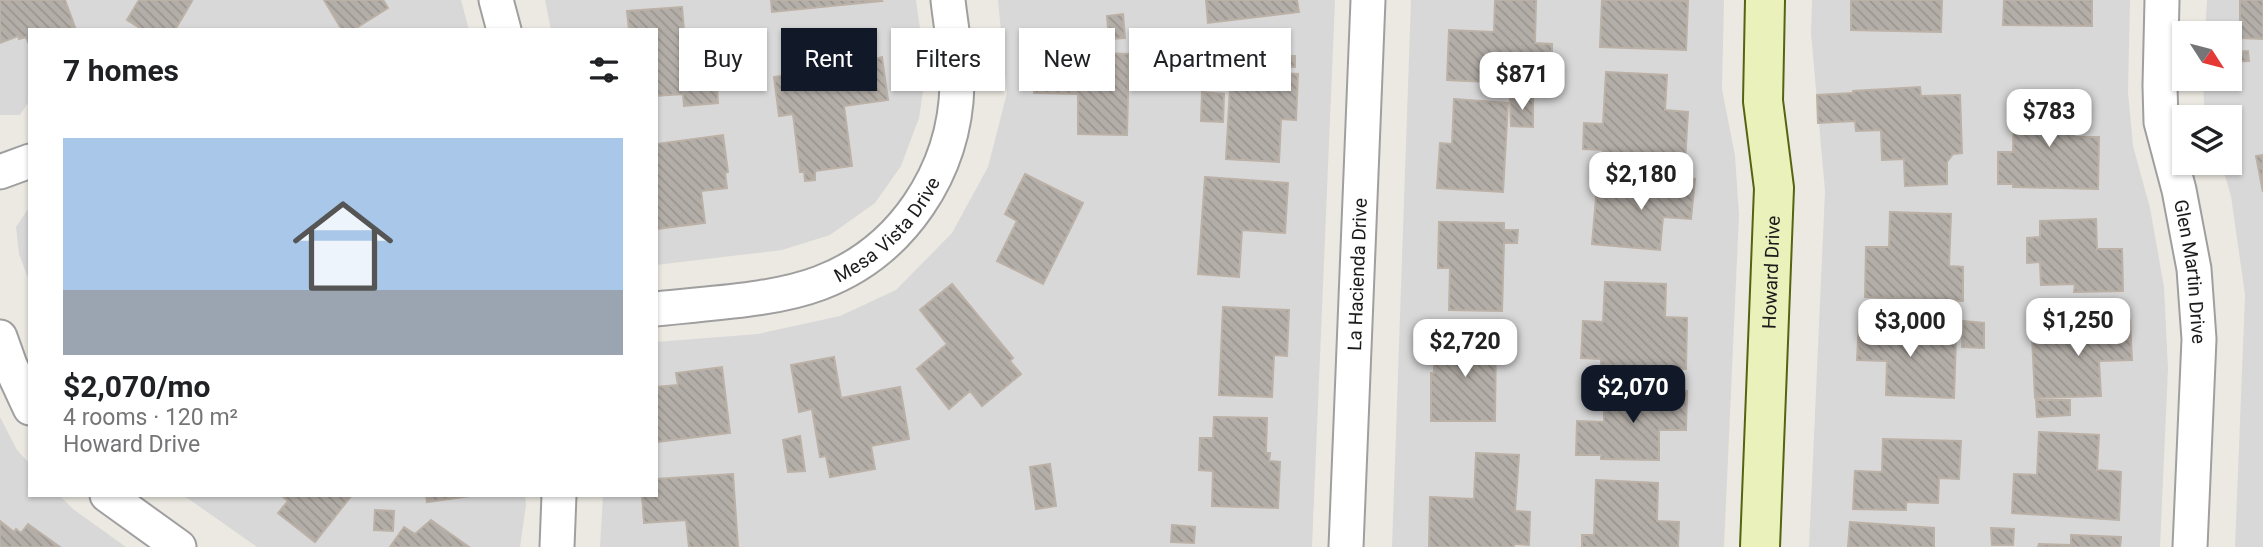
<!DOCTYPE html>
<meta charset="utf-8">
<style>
:root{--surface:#fff;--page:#f2f2f2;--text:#202124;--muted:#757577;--line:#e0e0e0;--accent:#111827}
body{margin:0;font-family:Roboto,sans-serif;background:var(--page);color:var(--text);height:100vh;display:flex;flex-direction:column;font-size:26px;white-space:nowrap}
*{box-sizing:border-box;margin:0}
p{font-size:23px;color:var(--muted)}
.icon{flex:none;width:38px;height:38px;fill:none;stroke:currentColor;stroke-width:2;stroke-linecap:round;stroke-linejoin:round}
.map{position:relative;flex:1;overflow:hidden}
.panel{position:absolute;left:28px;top:28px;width:630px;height:469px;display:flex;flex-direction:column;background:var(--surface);border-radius:0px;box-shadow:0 2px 5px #0004}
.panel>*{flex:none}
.guide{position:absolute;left:679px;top:28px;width:665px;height:63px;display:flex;gap:14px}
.needle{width:46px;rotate:126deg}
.fabs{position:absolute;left:2172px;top:21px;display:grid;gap:14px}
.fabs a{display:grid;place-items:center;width:70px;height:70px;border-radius:0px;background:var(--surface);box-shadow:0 2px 5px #0004;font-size:35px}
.price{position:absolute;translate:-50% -60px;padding:0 16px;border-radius:14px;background:#fff;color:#222;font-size:23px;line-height:46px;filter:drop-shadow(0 2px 4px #0008)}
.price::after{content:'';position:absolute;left:50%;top:42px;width:21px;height:16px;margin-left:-10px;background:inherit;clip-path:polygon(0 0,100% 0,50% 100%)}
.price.current{background:var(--accent);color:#fff}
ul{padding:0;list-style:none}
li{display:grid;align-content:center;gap:14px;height:371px;padding:0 35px}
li+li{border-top:2px solid var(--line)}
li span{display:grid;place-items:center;height:217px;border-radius:0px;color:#555}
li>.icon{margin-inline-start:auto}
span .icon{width:126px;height:126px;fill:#fffc;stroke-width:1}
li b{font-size:30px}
h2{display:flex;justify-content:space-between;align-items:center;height:84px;padding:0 35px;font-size:30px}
.chip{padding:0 24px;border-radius:0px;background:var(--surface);box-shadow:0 2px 5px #0004;font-size:24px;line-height:63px}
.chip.current{background:var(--accent);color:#fff}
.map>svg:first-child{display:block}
.residential{fill:#d9d8d8}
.building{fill:url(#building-back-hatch);stroke:#bbb1a6;stroke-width:2}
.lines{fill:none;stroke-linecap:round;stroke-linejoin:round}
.street-casing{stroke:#9f9f9f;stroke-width:37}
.secondary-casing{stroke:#556411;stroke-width:42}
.street{stroke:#fff;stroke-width:33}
.secondary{stroke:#ebf1bb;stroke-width:38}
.labels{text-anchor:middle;stroke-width:6;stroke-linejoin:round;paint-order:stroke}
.street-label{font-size:19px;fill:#1b1b1b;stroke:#fff}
</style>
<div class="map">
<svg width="2263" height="547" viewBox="0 0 2263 547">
<defs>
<pattern id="building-back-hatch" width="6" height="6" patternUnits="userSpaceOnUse" patternTransform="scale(1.75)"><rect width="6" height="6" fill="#b4aea8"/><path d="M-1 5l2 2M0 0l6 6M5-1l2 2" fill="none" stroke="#9a9590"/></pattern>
</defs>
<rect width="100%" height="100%" fill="#ece9e2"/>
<path class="residential" d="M0,0H461L469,30H30V100L20,115H0Z
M545,0H916L926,72L919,118L901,166L875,203L830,235L782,250L656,265V30H551Z
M998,0H1335L1312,547H600L603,495H656V342L758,334L840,316L896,290L952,233L988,167L1007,93Z
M1411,0H1724L1722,89L1735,156L1739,215L1724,547H1392Z
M1812,0H2130L2128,92L2133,146L2150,208L2164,287L2168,369L2160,547H1809L1825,191L1811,33Z
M2207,0H2263V547H2235L2245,295L2231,196L2221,163H2230V117H2207L2204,105L2203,79H2230V33H2205Z
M30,206V283L19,254L16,227Z
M0,417L17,450L30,464V495H59L73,509L126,547H0Z
M183,495H525L526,505L520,547H257Z"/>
<path class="building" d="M0,0H65L76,30H30V46L26,37L19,39L18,36L0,43Z
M139,0H189L192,1L175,30H143L127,20Z
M324,0H383L388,8L353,30H342Z
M771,0H881L882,1L772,12Z
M1206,0H1297L1299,12L1208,23Z
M1495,0H1536L1535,43L1552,44V60H1533V84L1447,80L1449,30L1494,32Z
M1602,0L1688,1L1686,50L1600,47Z
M1851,0H1942L1941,32L1851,30Z
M2004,0H2092V26L2003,25Z
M2240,0H2263V39L2240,38Z
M682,7L686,53L739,52L742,85L717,86L718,103L684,106L683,94L656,96V30H629L627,11Z
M1123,14L1125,38L1109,39L1107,16Z
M1220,32H1242L1240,49L1220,48Z
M873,42L875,59L882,57L888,100L844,106L852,166L815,171V180L805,181L804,172H800L793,114L779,116L774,77L788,75L789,83L834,77L833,64H837L835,47Z
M1036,51L1129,54L1127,135L1078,134V94L1034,93Z
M2248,51L2249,61L2230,62V52Z
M1235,54H1254V65H1235Z
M1277,56H1295V67H1275Z
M1231,70L1298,74L1296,120L1281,119L1279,162L1226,159Z
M1606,72L1667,75L1665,110L1688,112L1685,162L1602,157L1603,150L1583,149L1584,123L1603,124Z
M1920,87L1921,96L1960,95L1962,153L1953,154L1947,162V184L1905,186L1904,159L1882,160L1881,130L1856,131L1855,121L1818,123L1817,95L1853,93V91Z
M1202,92L1224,94L1223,122L1201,121Z
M1510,98H1533V127L1511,126Z
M1454,99L1508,103L1503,192L1437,188L1440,143L1452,144Z
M2014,101L2075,102L2074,137H2099L2098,189L2013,187V184H1998V152H2013Z
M723,135L728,172L725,173L727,188L701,191L705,223L656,229V144Z
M2263,155V192L2256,156Z
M1025,174L1083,203L1043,284L997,261L1017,221L1005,214Z
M1651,176L1695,179L1691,219L1663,217L1660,250L1592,244L1597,186L1650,190Z
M1205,177L1288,183L1285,233L1242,230L1239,277L1198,274Z
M1890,212L1951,214L1949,266L1963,267V301L1865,297L1866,247H1889Z
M2096,219L2097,249H2122L2123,291L2074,292L2075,284L2041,285L2040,262L2027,263V238L2040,237V221Z
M1439,222L1504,223V230H1518L1517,243H1504L1502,311L1449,310L1450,268H1438Z
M1605,282L1666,284L1665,317L1687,318L1686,369L1601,365V359L1581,358L1583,321L1603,322Z
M952,284L1013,358L1010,361L1021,374L982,406L970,391L949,409L917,369L947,344L920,310Z
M1223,307L1289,310L1287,356L1274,355L1272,397L1219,395Z
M1859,320L1902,322L1901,334L1956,336L1954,398L1886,395L1887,361L1857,360Z
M2130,320L2132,360L2099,361L2101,396L2035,398L2032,337L2068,336L2067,324Z
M1963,321L1984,323V348L1962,347Z
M1445,333L1496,334L1495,421H1431V373H1434V362H1445Z
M834,357L841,398L900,387L909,439L871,446L875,469L830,477L826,456L820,457L812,409L799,412L791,365Z
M722,367L730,433L656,442V387L678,385L676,373Z
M1612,390L1687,391L1686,430H1659V460L1601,459V455H1576L1577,421L1604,422V395H1611Z
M2036,400H2070V415L2037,417Z
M1214,417L1267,418L1266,453H1270L1269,461L1280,462L1278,508L1212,506L1213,471L1199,470L1200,438H1213Z
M2039,432L2099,435L2097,470L2121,472L2119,520L2012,513L2014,474L2037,475Z
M800,436L805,471L788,472L783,440Z
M1883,439L1961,441L1959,479L1939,478L1938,503L1906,502V510L1853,509L1855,471L1882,472Z
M1476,453L1519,455L1515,511L1530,512L1529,545L1514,544V547H1429L1430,497L1474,499Z
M1050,464L1056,506L1036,509L1030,467Z
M733,474L738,547H689L686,520L644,523L642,495H656V479Z
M1596,480L1658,483L1657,521L1679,522L1678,547H1582V535H1594Z
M281,495H352L315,542L278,513L288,501Z
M426,495H477L427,502Z
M375,510L394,511L393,531L374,530Z
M431,520L469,547H390L404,527L415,534Z
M0,521L14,532L16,529L21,533L28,524L60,547H0Z
M1850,522L1934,528V547H1848Z
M1172,525L1195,527L1194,543L1171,542Z
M1991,528L2014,529L2013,545H1992Z
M2071,535L2121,537L2120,547H2038L2039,544L2071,545Z"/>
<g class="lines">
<g class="street-casing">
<g id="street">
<path d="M496,0L504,30"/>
<path id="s1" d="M2162,0L2160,86L2161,122L2179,190L2194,269L2199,339L2190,547"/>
<path d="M0,172L30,161"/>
<path id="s2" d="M656,309C707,303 773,301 820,283C902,252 955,172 957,85C957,57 951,28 948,0"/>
<path d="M0,337L10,365L30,408"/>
<path d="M107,495L179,547"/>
<path d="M557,547L559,495"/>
<path id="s3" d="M1346,547L1368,0"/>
</g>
</g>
<g class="secondary-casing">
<g id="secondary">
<path id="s4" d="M1760,547L1774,188L1763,101L1765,0"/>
</g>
</g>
<use href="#street" class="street"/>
<use href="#secondary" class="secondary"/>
</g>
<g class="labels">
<g class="street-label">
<text dy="7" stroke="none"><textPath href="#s2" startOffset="254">Mesa Vista Drive</textPath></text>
<text dy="7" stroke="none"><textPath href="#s1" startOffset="275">Glen Martin Drive</textPath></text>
<text dy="7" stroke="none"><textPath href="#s4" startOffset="275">Howard Drive</textPath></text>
<text dy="7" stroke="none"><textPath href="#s3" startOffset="273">La Hacienda Drive</textPath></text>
</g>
</g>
</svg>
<div class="fabs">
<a><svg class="needle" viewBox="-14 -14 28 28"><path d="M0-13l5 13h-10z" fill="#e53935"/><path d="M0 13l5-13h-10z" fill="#757577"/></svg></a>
<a><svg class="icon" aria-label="layers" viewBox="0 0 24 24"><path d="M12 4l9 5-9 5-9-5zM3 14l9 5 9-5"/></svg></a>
</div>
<b class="price" style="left:1522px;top:112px">$871</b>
<b class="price" style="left:2049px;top:149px">$783</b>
<b class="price" style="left:1641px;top:212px">$2,180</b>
<b class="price" style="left:2078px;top:358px">$1,250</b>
<b class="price" style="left:1910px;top:359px">$3,000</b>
<b class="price" style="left:1465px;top:379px">$2,720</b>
<b class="price current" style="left:1633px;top:425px">$2,070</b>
<div class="guide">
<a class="chip">Buy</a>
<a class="chip current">Rent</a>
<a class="chip">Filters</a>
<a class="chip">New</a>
<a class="chip">Apartment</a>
</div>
<section class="panel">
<h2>7 homes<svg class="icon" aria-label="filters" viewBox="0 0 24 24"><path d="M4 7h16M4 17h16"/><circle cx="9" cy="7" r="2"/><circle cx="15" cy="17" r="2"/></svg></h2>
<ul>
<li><span style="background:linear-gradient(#a9c7e8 70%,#9aa5b1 0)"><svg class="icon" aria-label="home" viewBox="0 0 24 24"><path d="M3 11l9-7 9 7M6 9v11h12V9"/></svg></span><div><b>$2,070/mo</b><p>4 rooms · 120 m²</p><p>Howard Drive</p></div></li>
</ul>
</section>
</div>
